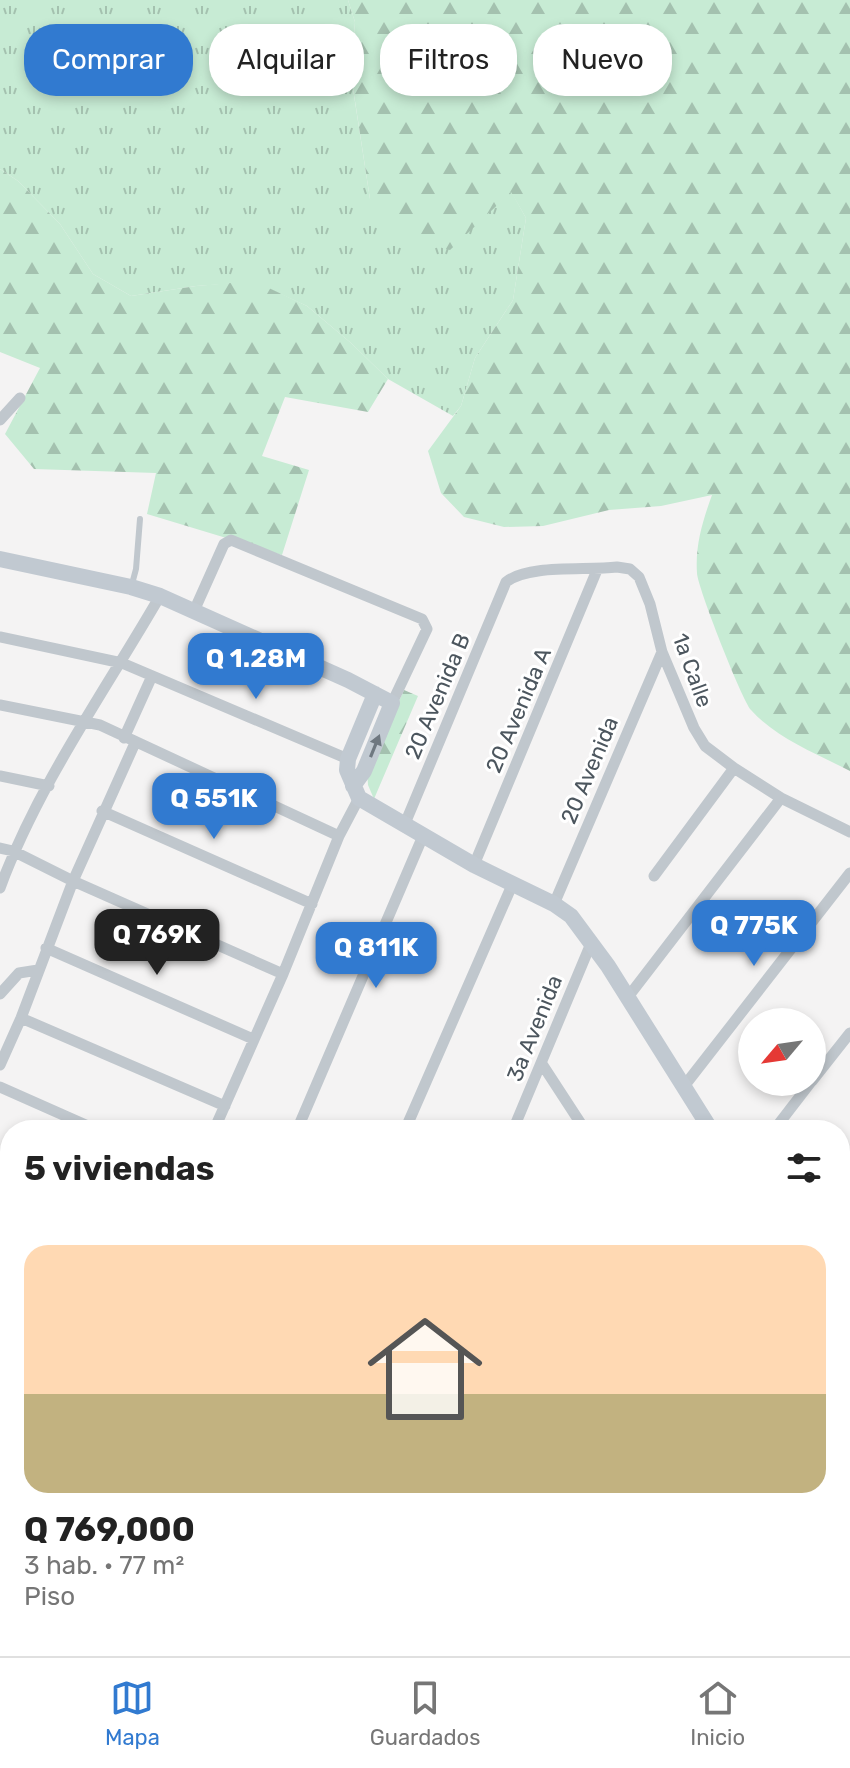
<!DOCTYPE html>
<html lang="es">
<meta charset="utf-8">
<style>
:root{--surface:#fff;--page:#f2f2f2;--text:#222;--muted:#767676;--line:#e0e0e0;--accent:#317ad0}
body{margin:0;font-family:Rubik,sans-serif;background:var(--page);color:var(--text);height:100vh;display:flex;flex-direction:column;font-size:30px;white-space:nowrap}
*{box-sizing:border-box;margin:0}
p{font-size:26px;color:var(--muted)}
.icon{flex:none;width:44px;height:44px;fill:none;stroke:currentColor;stroke-width:2;stroke-linecap:round;stroke-linejoin:round}
.map{position:relative;flex:1;overflow:hidden}
.details{position:absolute;left:0px;top:1120px;width:850px;height:536px;display:flex;flex-direction:column;background:var(--surface);border-radius:32px 32px 0 0;box-shadow:0 4px 12px #0003}
.details>*{flex:none}
.banner{position:absolute;left:24px;top:24px;width:802px;height:72px;display:flex;gap:16px}
.needle{width:52px;rotate:241deg}
.controls{position:absolute;left:738px;top:1008px;display:grid;gap:16px}
.controls a{display:grid;place-items:center;width:88px;height:88px;border-radius:50%;background:var(--surface);box-shadow:0 4px 12px #0003;font-size:40px}
.price{position:absolute;translate:-50% -68px;padding:0 18px;border-radius:16px;background:var(--accent);color:#fff;font-size:26px;line-height:52px;filter:drop-shadow(0 2px 4px #0008)}
.price::after{content:'';position:absolute;left:50%;top:48px;width:24px;height:18px;margin-left:-12px;background:inherit;clip-path:polygon(0 0,100% 0,50% 100%)}
.price.selected{background:#222;color:#fff}
ul{padding:0;list-style:none}
li{display:grid;align-content:center;gap:16px;height:424px;padding:0 24px}
li+li{border-top:2px solid var(--line)}
li span{display:grid;place-items:center;height:248px;border-radius:24px;color:#555}
li>.icon{margin-inline-start:auto}
span .icon{width:144px;height:144px;fill:#fffc;stroke-width:1}
li b{font-size:34px}
h2{display:flex;justify-content:space-between;align-items:center;height:96px;padding:0 24px;font-size:34px}
.chip{padding:0 28px;border-radius:32px;background:var(--surface);box-shadow:0 4px 12px #0003;font-size:28px;line-height:72px}
.chip.selected{background:var(--accent);color:#fff}
.tabs{display:flex;justify-content:space-around;align-items:center;height:112px;border-top:2px solid var(--line);background:var(--surface);font-size:22px;color:var(--muted)}
.tabs a{display:grid;justify-items:center;gap:4px}
.tabs .selected{color:var(--accent)}
.map>svg:first-child{display:block}
.grass{fill:url(#grass-tufts)}
.forest{fill:url(#forest-firs)}
.lines{fill:none;stroke-linecap:round;stroke-linejoin:round}
.lane{stroke:#c0c7cd;stroke-width:6}
.street{stroke:#c0c7cd;stroke-width:11}
.secondary{stroke:#c1c9d1;stroke-width:16}
.oneway{fill:#6f7880}
.labels{text-anchor:middle;stroke-width:6;stroke-linejoin:round;paint-order:stroke}
.street-label{font-size:22px;fill:#4c565e;stroke:#fff}
</style>
<div class="map">
<svg width="850" height="1656" viewBox="0 0 850 1656">
<defs>
<pattern id="grass-tufts" width="24" height="20" patternUnits="userSpaceOnUse" patternTransform="scale(2)"><rect width="24" height="20" fill="#c7ebd4"/><path d="M3 7l-1-3M5 7V3M7 7l1-3M15 17l-1-3M17 17v-4M19 17l1-3" fill="none" stroke="#a4c1af"/></pattern>
<pattern id="forest-firs" width="22" height="20" patternUnits="userSpaceOnUse" patternTransform="scale(2)"><rect width="22" height="20" fill="#c7ebd4"/><path d="M5 1l3.5 6h-7zM16 11l3.5 6h-7z" fill="#a4c1af"/></pattern>
</defs>
<rect width="100%" height="100%" fill="#f4f3f3"/>
<path class="grass" d="M0,0H348L355,22L351,76L370,199L490,211L511,191L526,218L513,300L475,358L461,406L453,416L388,379L351,343L307,306L254,282L196,286L131,296L93,274L60,224L18,181L0,169Z"/>
<path class="forest" d="M348,0H850V771C817,754 776,738 751,710C742,700 697,586 697,573C695,545 703,520 712,495L661,506L609,510L543,526L504,527L464,517L441,493L428,451L461,406L475,358L513,300L526,218L511,192L450,250L412,240L370,199L351,75L355,22Z
M0,169L18,181L60,224L93,274L131,296L196,286L254,281L307,306L351,343L388,379L368,412L285,397L262,456L309,470L282,555L147,514L156,473L34,469L5,434L40,368L0,352Z
M404,690L418,696L374,799L368,785L367,771Z
M0,1374L8,1378L10,1376V1511L0,1514Z
M458,1646H485L490,1656H462Z
M536,1646H693L691,1650L697,1656H542Z"/>
<g class="lines">
<path class="lane" d="M132,584L136,569L140,519"/>
<path class="street" d="M0,420L20,398
M194,611L224,544L231,540L422,619L427,629L392,703
M0,637L122,663L348,759
M0,705L100,725L339,836
M124,738L152,676
M0,776L49,786
M102,811L312,904
M404,826L506,582C529,564 586,571 617,567L630,569L639,577L650,604L662,652L694,728L705,746L734,768L781,798L850,832
M0,848L13,851L73,881L283,974
M474,865L597,570
M654,876L734,768
M0,888C38,785 105,691 160,596
M554,904L662,652
M46,948L253,1039
M0,994L19,973L38,970
M628,997L781,798
M21,1018L225,1106
M542,1064L585,1130
M0,1065L21,1018L73,881L135,743
M812,1081L850,1033
M685,1085L850,873
M0,1087L97,1130
M214,1130L283,974L339,836L359,798
M297,1130L423,836
M405,1130L513,883
M513,1130L592,941
M774,1130L811,1082
M0,1160L10,1165
M840,1210L850,1197
M0,1245L10,1249
M0,1318L10,1322
M840,1371L850,1358
M840,1462L850,1450
M840,1534L850,1521
M840,1582L850,1571
M840,1618L850,1606
M0,1641L10,1640
M56,1646L58,1656
M139,1646L142,1656
M210,1646L213,1656
M298,1646L302,1656
M373,1646L378,1656
M431,1646L435,1656
M742,1656L750,1646
M778,1656L786,1646
M807,1656L816,1646
M843,1656L850,1647"/>
<path class="secondary" d="M0,559L131,587L160,596L348,680L392,703L364,771L353,786
M375,694L348,759L347,770L359,798L474,865L554,904L571,916L608,966L711,1130
M840,1485L850,1501"/>
</g>
<defs><path id="oneway-solid" d="M-6-.8H1V-3.2L6.5 0L1 3.2V.8H-6Z" transform="scale(2)"/></defs>
<use class="oneway" href="#oneway-solid" transform="translate(375 746) rotate(-68)"/>
<g class="labels">
<g class="street-label">
<text transform="translate(693 670) rotate(70)" y="8">1a Calle</text>
<text transform="translate(437 696) rotate(-67)" y="8">20 Avenida B</text>
<text transform="translate(518 710) rotate(-67)" y="8">20 Avenida A</text>
<text transform="translate(589 770) rotate(-67)" y="8">20 Avenida</text>
<text transform="translate(534 1028) rotate(-68)" y="8">3a Avenida</text>
</g>
</g>
</svg>
<div class="controls">
<a><svg class="needle" viewBox="-14 -14 28 28"><path d="M0-13l5 13h-10z" fill="#e53935"/><path d="M0 13l5-13h-10z" fill="#767676"/></svg></a>
</div>
<b class="price" style="left:256px;top:701px">Q 1.28M</b>
<b class="price" style="left:214px;top:841px">Q 551K</b>
<b class="price" style="left:754px;top:968px">Q 775K</b>
<b class="price selected" style="left:157px;top:977px">Q 769K</b>
<b class="price" style="left:376px;top:990px">Q 811K</b>
<div class="banner">
<a class="chip selected">Comprar</a>
<a class="chip">Alquilar</a>
<a class="chip">Filtros</a>
<a class="chip">Nuevo</a>
</div>
<section class="details">
<h2>5 viviendas<svg class="icon" aria-label="filters" viewBox="0 0 24 24"><path d="M4 7h16M4 17h16"/><circle cx="9" cy="7" r="2"/><circle cx="15" cy="17" r="2"/></svg></h2>
<ul>
<li><span style="background:linear-gradient(#ffd9b3 60%,#c2b280 0)"><svg class="icon" aria-label="home" viewBox="0 0 24 24"><path d="M3 11l9-7 9 7M6 9v11h12V9"/></svg></span><div><b>Q 769,000</b><p>3 hab. · 77 m²</p><p>Piso</p></div></li>
</ul>
</section>
</div>
<nav class="tabs">
<a class="selected"><svg class="icon" aria-label="map" viewBox="0 0 24 24"><path d="M3 6l6-2 6 2 6-2v14l-6 2-6-2-6 2zM9 4v14M15 6v14"/></svg>Mapa</a>
<a><svg class="icon" aria-label="saved" viewBox="0 0 24 24"><path d="M7 4h10v16l-5-4-5 4z"/></svg>Guardados</a>
<a><svg class="icon" aria-label="home" viewBox="0 0 24 24"><path d="M3 11l9-7 9 7M6 9v11h12V9"/></svg>Inicio</a>
</nav>
